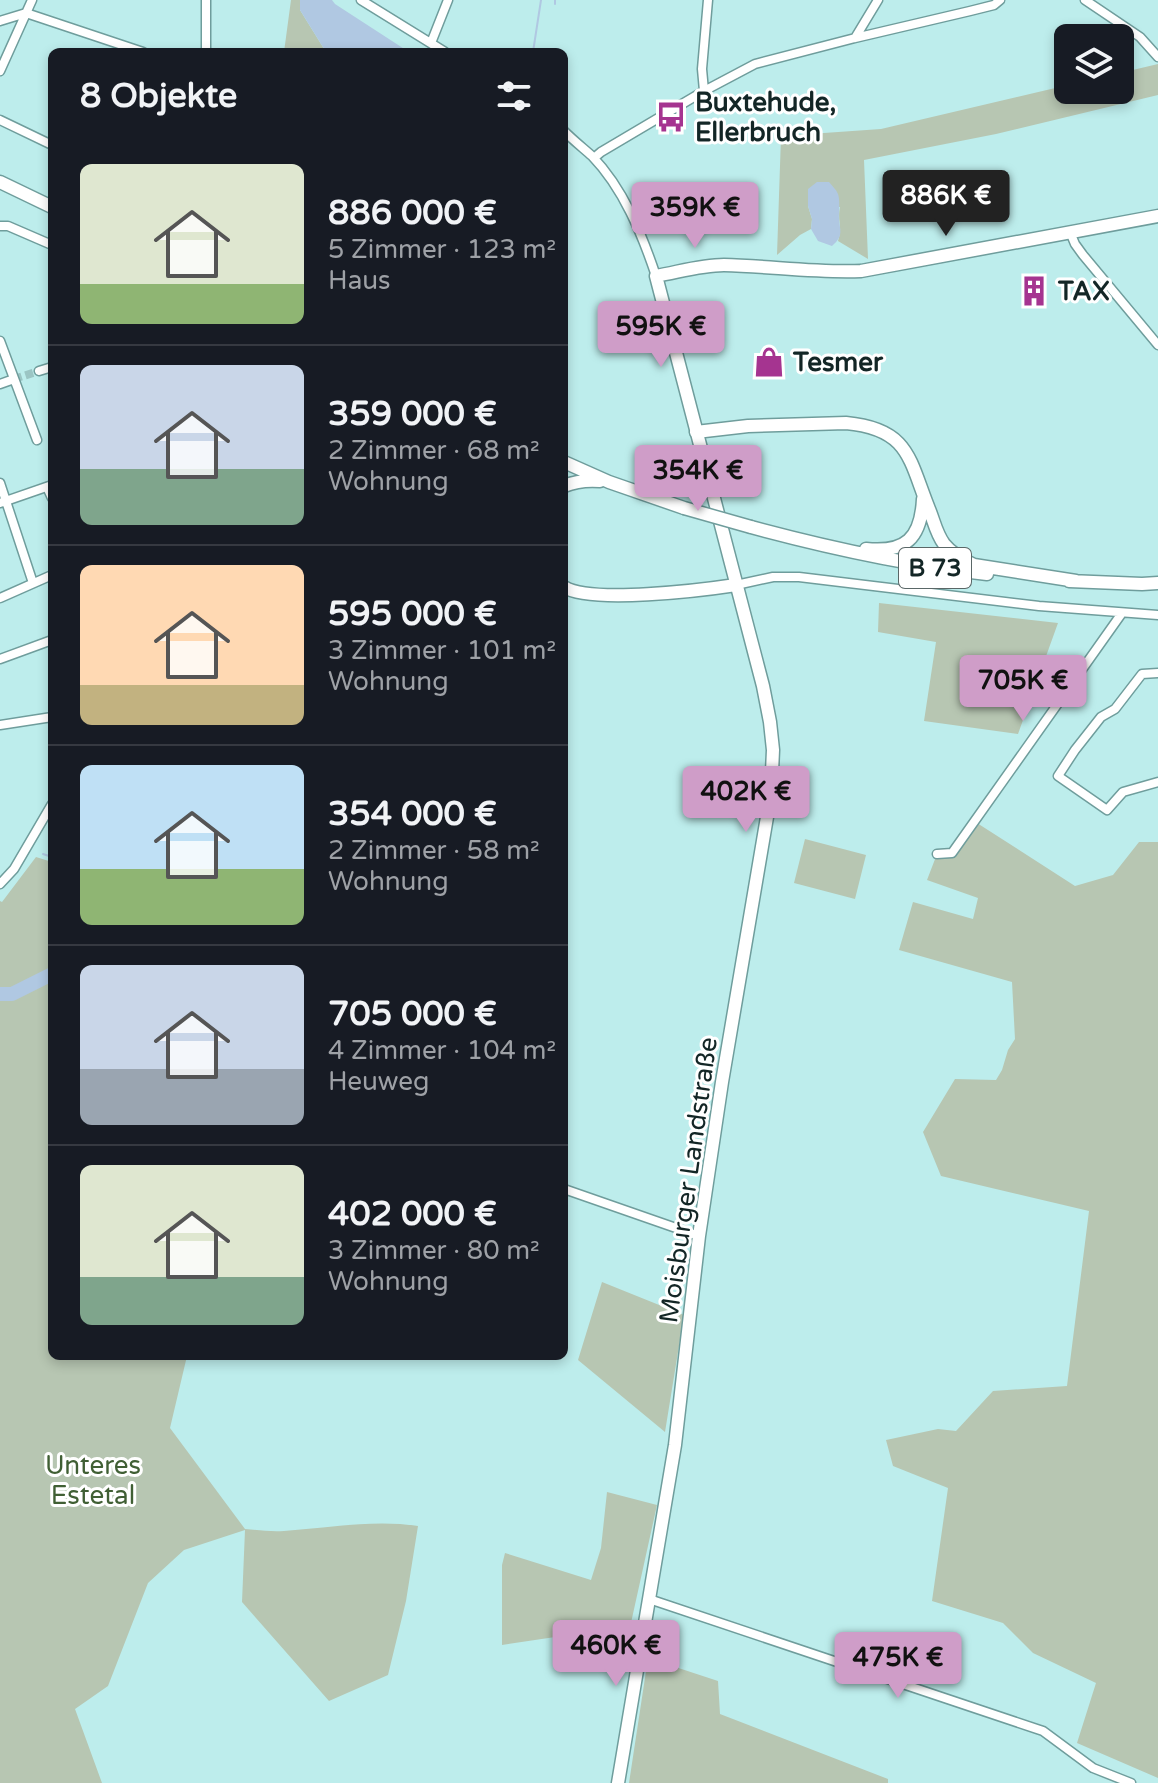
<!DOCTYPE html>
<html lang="de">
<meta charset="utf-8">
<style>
:root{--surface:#171b24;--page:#20242c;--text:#f1f3f6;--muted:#9ea1a6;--line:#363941;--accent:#cf9dc8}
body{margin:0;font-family:"Varela Round",sans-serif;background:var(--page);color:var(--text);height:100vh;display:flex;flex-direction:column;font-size:30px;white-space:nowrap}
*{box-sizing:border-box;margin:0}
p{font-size:26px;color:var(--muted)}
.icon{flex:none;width:44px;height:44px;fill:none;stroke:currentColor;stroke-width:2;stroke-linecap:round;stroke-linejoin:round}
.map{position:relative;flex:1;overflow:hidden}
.side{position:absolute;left:48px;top:48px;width:520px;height:1312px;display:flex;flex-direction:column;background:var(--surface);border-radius:12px;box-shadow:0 4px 12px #0003}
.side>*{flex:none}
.fabs{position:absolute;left:1054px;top:24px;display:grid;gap:16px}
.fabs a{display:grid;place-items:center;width:80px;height:80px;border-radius:12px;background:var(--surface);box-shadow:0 4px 12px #0003;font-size:40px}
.price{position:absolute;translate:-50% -68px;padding:0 18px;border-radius:8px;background:var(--accent);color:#111;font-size:26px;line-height:52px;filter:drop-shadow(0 2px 4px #0008)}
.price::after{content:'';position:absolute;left:50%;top:48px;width:24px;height:18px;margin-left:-12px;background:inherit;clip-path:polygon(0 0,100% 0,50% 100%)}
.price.on{background:#222;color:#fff}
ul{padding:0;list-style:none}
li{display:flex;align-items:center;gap:24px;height:200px;padding:0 32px}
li+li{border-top:2px solid var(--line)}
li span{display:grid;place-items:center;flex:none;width:224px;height:160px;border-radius:12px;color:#555}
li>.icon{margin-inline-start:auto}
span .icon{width:96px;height:96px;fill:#fffc;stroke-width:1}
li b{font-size:34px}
h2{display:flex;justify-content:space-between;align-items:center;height:96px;padding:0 32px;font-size:34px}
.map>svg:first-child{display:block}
.green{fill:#b7c6b2}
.water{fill:#b0c8e2}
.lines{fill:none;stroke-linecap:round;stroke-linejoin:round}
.stream{stroke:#b0c8e2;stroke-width:2}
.river{stroke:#b0c8e2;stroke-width:14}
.street-tunnel{stroke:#9bc5c4;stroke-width:8;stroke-dasharray:8 4;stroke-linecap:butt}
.street-casing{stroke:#6f9d9c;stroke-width:11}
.secondary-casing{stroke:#6f9d9c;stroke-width:15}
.primary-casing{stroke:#6f9d9c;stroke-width:15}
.street{stroke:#fff;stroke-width:8}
.secondary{stroke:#fff;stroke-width:12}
.primary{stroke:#fff;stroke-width:12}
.primary-bridge-casing{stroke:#6f9d9c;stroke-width:15;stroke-linecap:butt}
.primary-bridge{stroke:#fff;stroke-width:12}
.labels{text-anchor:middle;stroke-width:6;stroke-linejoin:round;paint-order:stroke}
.shield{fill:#fff;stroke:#5a6767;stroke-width:2}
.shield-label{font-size:24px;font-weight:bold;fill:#132626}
.poi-label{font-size:26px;font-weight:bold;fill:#132626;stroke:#fff;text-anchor:start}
.street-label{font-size:26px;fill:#132626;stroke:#fff}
.park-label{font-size:26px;fill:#405f34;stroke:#fff}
</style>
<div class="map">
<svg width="1158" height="1783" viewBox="0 0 1158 1783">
<rect width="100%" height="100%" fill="#bdedec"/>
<path class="green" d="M291,0H300V10L326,52H284Z
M1158,64V95L996,134L864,160L868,259L838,241C843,226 837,222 840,207L808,206L812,219L811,229L800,235L777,255L781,136L881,129L1068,85V90H1120V73Z
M879,603L1058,623L1018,734L924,721L936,642L878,632Z
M977,823L1075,886L1113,875L1139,842H1158V1778L1077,1743L1096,1683L1033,1653L1003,1623L932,1601L948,1488L893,1466L886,1440L938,1429L956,1431L993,1391L1067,1386L1089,1211L941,1176L923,1132L955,1079L996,1080L1002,1070L1008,1050L1015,1039L1012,982L899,950L913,902L973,919L978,898L927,880L937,854L952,853Z
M805,839L866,855L855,899L794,883Z
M36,857L52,862V1356H187L170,1428L245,1529C258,1530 271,1532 284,1531C328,1528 374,1519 418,1526L406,1601L388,1675L329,1701L242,1602L245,1530L184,1550L148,1583L108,1686L75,1709L102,1783H0V901L2,902Z
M602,1282L684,1315L665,1432L578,1360Z
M607,1492L657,1505L627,1641L609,1629L502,1645V1565L505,1553L591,1580L601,1548Z
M648,1658L718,1681L720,1714L888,1779V1783H629Z"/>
<path class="water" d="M300,0H332L335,4L409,52H326L300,10Z
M817,182H829C832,186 836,189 838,194C840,200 839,208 839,214C838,228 846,234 832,246L818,241L811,229L812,219L808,206V189Z"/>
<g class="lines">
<path class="stream" d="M555,4V0
M533,52L541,0
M43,854L52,857"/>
<path class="river" d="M0,994H12L52,974"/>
<path class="street-tunnel" d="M14,379L39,371"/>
<g class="street-casing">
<path id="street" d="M361,0L445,52
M1085,0L1140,37L1158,57
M0,21L26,13L143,52
M855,38L878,0
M431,43L448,0
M206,52V0
M0,71L32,0
M704,91L702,69L708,0
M0,120L52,145
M564,131C573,140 583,148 592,156C623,188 642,234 656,276
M594,158L601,152L704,91L755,64L855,38L970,11L994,5L1000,0
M0,226H8L52,245
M1070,232L1075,244L1083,255L1158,345
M0,341L37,440
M39,371L52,367
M0,384L14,379
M0,483L33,583
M47,487L52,498
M0,503L52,485
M736,585L773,577H799L1039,606L1158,615
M0,598L52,575
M0,659L52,640
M1158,673L1142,674L1115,709L1101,717L1075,750L1058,776L1107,810L1123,792L1158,782
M0,725L52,717
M937,854L952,853L1122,613
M0,884L14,869L52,804
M564,1189L699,1236
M649,1599L1043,1731L1093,1768L1131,1783"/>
</g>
<g class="secondary-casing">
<path id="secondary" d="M618,1783L675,1445L699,1236L722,1082L767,817L772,772L773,750L770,722L763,686L656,276C679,272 701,265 724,265C770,266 815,273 861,271L1158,216"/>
</g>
<g class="primary-casing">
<path id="primary" d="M0,182L52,207
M696,432L748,426L846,423C910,429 909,460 929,509C934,521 936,533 944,544C952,554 963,560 974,565L1076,581
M564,462L609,482L684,508
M564,486C576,481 587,480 600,481
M751,527C829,548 906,565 987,574
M866,549C906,553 921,538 923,499
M1069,581L1142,584L1158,583
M564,587C591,604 703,590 736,585"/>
</g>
<use href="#street" class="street"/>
<use href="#secondary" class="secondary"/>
<use href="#primary" class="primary"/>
<g class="primary-bridge-casing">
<path id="primary-bridge" d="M684,508L751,527"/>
</g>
<use href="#primary-bridge" class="primary-bridge"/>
</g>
<defs>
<g id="bus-bare" transform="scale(2.4)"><path d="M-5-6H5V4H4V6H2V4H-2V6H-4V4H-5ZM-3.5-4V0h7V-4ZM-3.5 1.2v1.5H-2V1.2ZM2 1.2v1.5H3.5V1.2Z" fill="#a53490" stroke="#fff" stroke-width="2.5" paint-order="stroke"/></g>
<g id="building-bare" transform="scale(2.4)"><path d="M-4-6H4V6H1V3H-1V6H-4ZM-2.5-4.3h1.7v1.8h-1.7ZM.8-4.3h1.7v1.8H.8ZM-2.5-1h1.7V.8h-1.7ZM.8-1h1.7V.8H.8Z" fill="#a53490" stroke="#fff" stroke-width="2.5" paint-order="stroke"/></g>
<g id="shop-bare" transform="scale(2.4)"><path d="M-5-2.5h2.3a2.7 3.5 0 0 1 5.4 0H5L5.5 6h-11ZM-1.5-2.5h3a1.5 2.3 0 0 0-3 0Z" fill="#a53490" stroke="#fff" stroke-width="2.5" paint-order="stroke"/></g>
</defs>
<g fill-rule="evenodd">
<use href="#bus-bare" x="671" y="117"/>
<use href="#building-bare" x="1034" y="291"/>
<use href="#shop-bare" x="769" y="362"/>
</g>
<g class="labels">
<rect class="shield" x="899" y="548" width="72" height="40" rx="6"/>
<g class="shield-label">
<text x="935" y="576">B 73</text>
</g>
<g class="poi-label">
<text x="695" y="111">Buxtehude,<tspan x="695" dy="30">Ellerbruch</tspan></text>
<text x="1058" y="300">TAX</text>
<text x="793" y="371">Tesmer</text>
</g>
<g class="street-label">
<text transform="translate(688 1180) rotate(-82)" y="9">Moisburger Landstraße</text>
</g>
<g class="park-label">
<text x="93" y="1474">Unteres<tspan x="93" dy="30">Estetal</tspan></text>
</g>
</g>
</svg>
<div class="fabs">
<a><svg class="icon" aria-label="layers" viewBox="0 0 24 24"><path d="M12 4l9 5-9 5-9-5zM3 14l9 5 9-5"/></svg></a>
</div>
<b class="price on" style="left:946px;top:238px">886K €</b>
<b class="price" style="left:695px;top:250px">359K €</b>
<b class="price" style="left:661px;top:369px">595K €</b>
<b class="price" style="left:698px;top:513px">354K €</b>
<b class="price" style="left:1023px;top:723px">705K €</b>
<b class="price" style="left:746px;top:834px">402K €</b>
<b class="price" style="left:616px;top:1688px">460K €</b>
<b class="price" style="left:898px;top:1700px">475K €</b>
<section class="side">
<h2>8 Objekte<svg class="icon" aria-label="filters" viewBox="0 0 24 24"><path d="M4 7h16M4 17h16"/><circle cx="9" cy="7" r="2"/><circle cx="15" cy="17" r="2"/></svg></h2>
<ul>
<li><span style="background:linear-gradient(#dfe7d0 75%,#8fb573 0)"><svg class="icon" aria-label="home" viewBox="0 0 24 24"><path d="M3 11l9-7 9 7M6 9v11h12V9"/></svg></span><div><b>886 000 €</b><p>5 Zimmer · 123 m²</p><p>Haus</p></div></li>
<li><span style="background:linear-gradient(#c9d6e8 65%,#7fa58c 0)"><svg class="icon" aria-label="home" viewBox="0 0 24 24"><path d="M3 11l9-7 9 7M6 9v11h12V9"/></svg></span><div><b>359 000 €</b><p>2 Zimmer · 68 m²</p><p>Wohnung</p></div></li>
<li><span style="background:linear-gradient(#ffd9b3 75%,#c2b280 0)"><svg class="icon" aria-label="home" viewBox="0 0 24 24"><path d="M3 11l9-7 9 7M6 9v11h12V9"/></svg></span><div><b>595 000 €</b><p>3 Zimmer · 101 m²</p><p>Wohnung</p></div></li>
<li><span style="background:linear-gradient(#bfe0f5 65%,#8fb573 0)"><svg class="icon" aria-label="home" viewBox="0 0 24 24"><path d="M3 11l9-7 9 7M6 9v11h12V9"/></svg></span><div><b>354 000 €</b><p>2 Zimmer · 58 m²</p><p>Wohnung</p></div></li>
<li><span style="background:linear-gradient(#c9d6e8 65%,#9aa5b1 0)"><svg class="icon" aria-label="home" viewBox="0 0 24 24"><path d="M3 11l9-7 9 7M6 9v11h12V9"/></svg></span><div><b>705 000 €</b><p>4 Zimmer · 104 m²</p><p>Heuweg</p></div></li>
<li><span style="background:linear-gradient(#dfe7d0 70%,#7fa58c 0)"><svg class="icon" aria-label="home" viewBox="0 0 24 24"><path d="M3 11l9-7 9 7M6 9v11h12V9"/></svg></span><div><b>402 000 €</b><p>3 Zimmer · 80 m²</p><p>Wohnung</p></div></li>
</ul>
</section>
</div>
